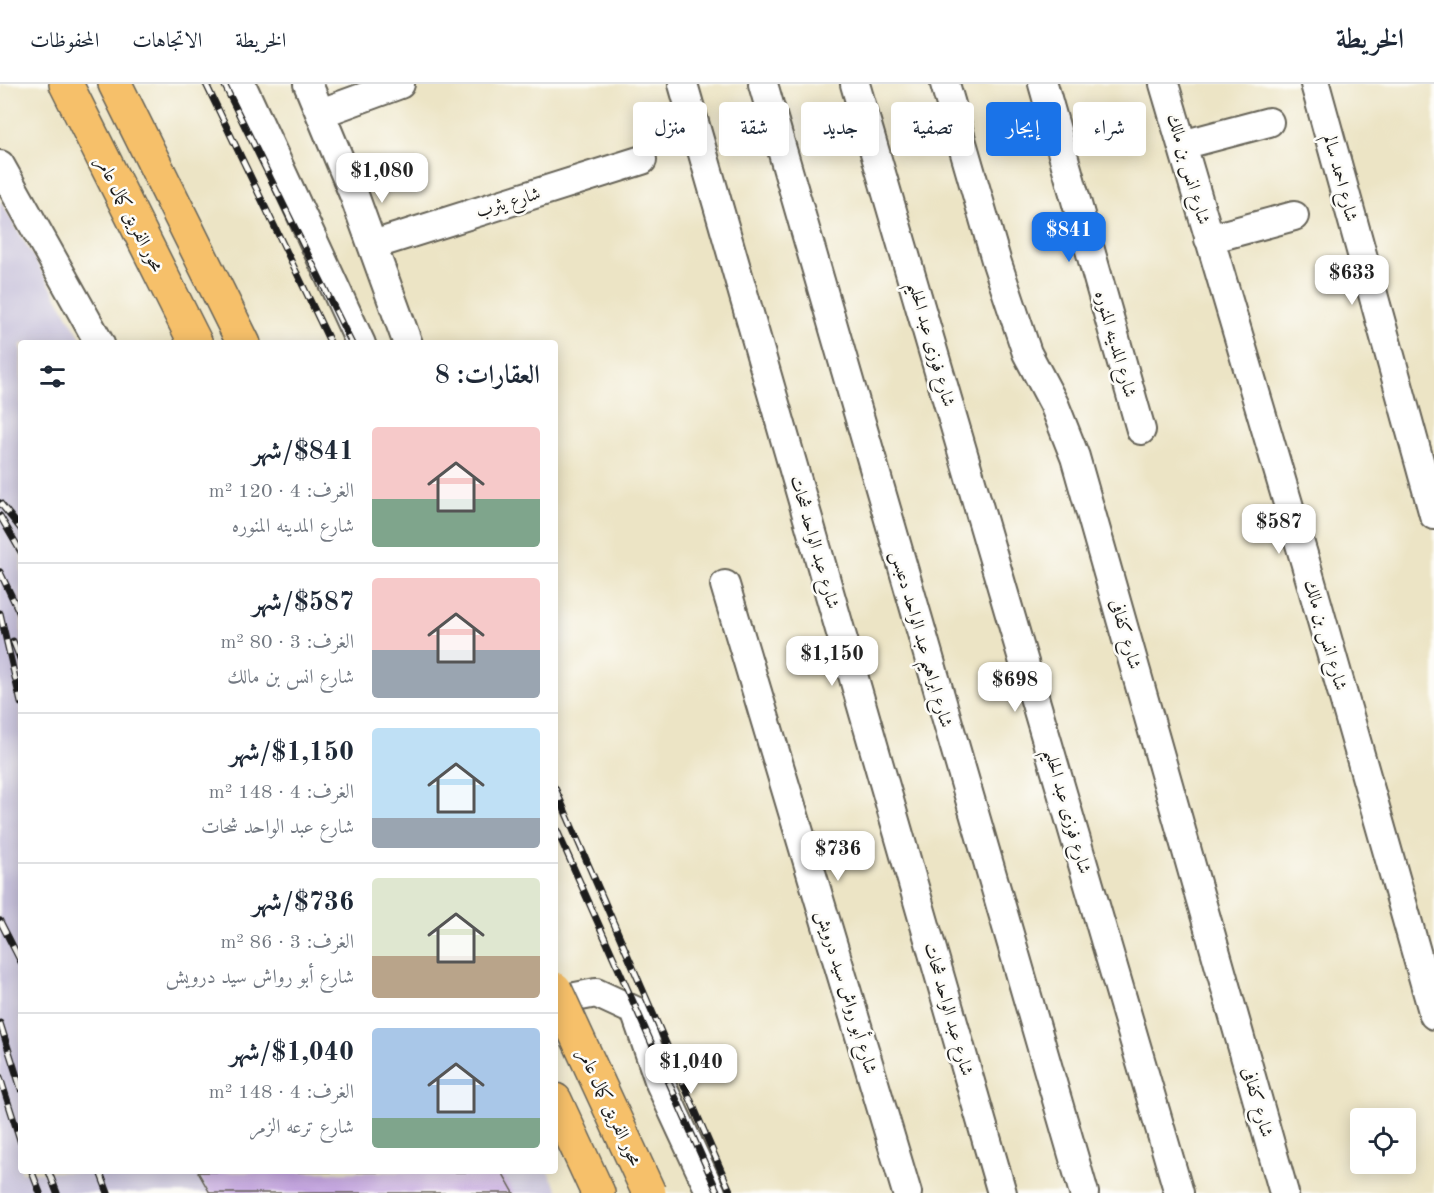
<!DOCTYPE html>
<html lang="ar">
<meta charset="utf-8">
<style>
:root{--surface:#fff;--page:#f2f2f3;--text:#1f2937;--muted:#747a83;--line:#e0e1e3;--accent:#1a73e8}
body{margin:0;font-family:"Old Standard TT",Amiri,serif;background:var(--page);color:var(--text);direction:rtl;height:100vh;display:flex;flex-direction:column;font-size:22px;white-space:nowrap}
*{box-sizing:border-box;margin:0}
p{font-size:20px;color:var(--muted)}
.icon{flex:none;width:33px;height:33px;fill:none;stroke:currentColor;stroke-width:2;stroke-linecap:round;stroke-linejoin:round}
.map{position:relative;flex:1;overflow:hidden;direction:ltr}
.panel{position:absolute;left:18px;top:256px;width:540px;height:834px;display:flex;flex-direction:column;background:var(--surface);border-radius:6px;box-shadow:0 3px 15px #0003;direction:rtl}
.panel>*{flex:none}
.top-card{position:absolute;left:576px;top:18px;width:570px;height:54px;direction:rtl;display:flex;gap:12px}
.controls{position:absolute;left:1350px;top:1024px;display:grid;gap:12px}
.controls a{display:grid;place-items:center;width:66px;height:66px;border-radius:6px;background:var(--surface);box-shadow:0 3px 15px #0003;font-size:30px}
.price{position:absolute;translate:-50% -51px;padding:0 14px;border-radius:12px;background:#fff;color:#222;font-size:20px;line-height:39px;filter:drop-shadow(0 2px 3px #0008)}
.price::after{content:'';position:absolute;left:50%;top:36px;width:18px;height:14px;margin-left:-9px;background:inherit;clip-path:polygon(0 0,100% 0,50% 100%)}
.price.on{background:var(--accent);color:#fff}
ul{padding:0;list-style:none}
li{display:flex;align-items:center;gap:18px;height:150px;padding:0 18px}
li+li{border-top:2px solid var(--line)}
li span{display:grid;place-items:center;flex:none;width:168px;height:120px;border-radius:6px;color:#555}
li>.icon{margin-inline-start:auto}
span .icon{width:72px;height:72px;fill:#fffc;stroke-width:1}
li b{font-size:26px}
h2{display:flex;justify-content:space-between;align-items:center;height:72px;padding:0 18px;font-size:26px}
.tag{padding:0 21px;border-radius:6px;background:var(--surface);box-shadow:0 3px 15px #0003;font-size:21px;line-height:54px}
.tag.on{background:var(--accent);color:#fff}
header{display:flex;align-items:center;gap:36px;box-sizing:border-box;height:84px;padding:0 30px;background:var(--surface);border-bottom:2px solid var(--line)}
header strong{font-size:28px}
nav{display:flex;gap:33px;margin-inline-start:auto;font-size:21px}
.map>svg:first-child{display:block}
.industrial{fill:#c6c0da}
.building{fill:#c2a3df}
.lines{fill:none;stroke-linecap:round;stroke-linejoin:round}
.minor-casing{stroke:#656257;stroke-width:32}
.highway-casing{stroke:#656257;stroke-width:36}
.minor{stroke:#fff;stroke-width:28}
.highway{stroke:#f6c06b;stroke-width:33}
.rail-casing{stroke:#1c1c1c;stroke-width:7}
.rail{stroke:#fdfcf7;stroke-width:4.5;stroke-dasharray:14;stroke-linecap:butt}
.highway-bridge-casing{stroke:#656257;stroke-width:36;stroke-linecap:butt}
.highway-bridge{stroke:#f6c06b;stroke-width:33}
.labels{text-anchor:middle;stroke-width:5;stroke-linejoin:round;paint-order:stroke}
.street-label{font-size:18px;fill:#1c1c1c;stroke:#fdfcf7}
</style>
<header>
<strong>الخريطة</strong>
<nav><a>الخريطة</a><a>الاتجاهات</a><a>المحفوظات</a></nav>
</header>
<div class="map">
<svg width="1434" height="1109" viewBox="0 0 1434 1109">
<rect width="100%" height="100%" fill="#fdfcf7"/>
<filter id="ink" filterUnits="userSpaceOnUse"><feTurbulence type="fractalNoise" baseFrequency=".0167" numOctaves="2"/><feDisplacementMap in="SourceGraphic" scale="12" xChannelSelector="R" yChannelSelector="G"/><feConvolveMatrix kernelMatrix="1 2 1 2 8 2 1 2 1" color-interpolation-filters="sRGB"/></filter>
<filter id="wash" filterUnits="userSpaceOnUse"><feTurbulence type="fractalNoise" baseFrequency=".008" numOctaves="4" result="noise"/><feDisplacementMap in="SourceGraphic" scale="24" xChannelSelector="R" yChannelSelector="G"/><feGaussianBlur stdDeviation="1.35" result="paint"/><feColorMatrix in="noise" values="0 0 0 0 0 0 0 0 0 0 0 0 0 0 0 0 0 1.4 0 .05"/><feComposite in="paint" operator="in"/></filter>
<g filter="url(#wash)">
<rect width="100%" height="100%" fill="#ece4c5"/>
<path class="industrial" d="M0,116L84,259L21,260V1088H548L560,1109H0Z"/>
<g id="blocks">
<path class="building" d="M198,1088H502L514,1109H210Z"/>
</g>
</g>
<g filter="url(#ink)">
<use href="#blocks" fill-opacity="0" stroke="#656257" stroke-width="1.5"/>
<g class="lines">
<g class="minor-casing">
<path id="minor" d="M241,0L361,260
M308,0L354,111L408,260
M683,0L1002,1109
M763,0L1084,1109
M855,0L1179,1109
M945,0L996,176L1027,269L1054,320L1075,373L1284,1109
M1043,0L1141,346
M1164,0L1305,477L1434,931
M1315,0L1434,431
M321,29L400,0
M1182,61L1269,38
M0,81L100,260
M1209,155L1294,132
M373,161L642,76
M725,501L907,1109
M555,917L596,909L635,927L660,999L711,1109"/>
</g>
<g class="highway-casing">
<path id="highway" d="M66,0L196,260
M115,0L244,260
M555,1016L598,1109"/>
</g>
<use href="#minor" class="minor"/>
<use href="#highway" class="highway"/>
<g class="rail-casing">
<path id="rail" d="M206,0L331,260
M224,0L352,260
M0,419L21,445
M0,432L21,468
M0,488L21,532
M0,529L21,619
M13,557L21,577
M555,704L731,1109
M555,742L718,1109
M0,837L21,878
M0,939L21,1005
M0,993L21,1059
M32,1088L40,1109
M49,1088L57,1109
M100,1088L108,1109"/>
</g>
<use href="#rail" class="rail"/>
<g class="highway-bridge-casing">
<path id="highway-bridge" d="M555,905L649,1109"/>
</g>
<use href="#highway-bridge" class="highway-bridge"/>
</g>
</g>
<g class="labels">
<g class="street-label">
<text transform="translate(1189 85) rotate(74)" y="6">شارع انس بن مالك</text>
<text transform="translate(1341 94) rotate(75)" y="6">شارع احمد سالم</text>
<text transform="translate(508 118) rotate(-17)" y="6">شارع يثرب</text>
<text transform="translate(130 130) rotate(63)" y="6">محور الفريق كمال عامر</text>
<text transform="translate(932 260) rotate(74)" y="6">شارع فوزى عبد الحليم</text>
<text transform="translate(1116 260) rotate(74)" y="6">شارع المدينه المنوره</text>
<text transform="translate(815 458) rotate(74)" y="6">شارع عبد الواحد شحات</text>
<text transform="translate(1126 550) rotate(74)" y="6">شارع كفافى</text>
<text transform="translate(1326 551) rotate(74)" y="6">شارع انس بن مالك</text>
<text transform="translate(922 555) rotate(74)" y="6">شارع ابراهيم عبد الواحد دعبس</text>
<text transform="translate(1068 727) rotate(74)" y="6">شارع فوزى عبد الحليم</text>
<text transform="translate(847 908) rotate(73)" y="6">شارع أبو رواش سيد درويش</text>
<text transform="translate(949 925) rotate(74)" y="6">شارع عبد الواحد شحات</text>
<text transform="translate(1258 1018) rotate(74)" y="6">شارع كفافى</text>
<text transform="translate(610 1023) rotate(65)" y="6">محور الفريق كمال عامر</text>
</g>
</g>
</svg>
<div class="controls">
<a><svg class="icon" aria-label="locate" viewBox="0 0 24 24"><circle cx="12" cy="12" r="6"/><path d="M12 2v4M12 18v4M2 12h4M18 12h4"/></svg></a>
</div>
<b class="price" style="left:382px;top:120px">$1,080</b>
<b class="price on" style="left:1069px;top:179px">$841</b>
<b class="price" style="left:1352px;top:222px">$633</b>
<b class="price" style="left:1279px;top:471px">$587</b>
<b class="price" style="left:832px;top:603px">$1,150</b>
<b class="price" style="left:1015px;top:629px">$698</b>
<b class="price" style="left:838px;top:798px">$736</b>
<b class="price" style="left:691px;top:1011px">$1,040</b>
<div class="top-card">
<a class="tag">شراء</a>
<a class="tag on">إيجار</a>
<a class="tag">تصفية</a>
<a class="tag">جديد</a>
<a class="tag">شقة</a>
<a class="tag">منزل</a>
</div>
<section class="panel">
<h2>العقارات: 8<svg class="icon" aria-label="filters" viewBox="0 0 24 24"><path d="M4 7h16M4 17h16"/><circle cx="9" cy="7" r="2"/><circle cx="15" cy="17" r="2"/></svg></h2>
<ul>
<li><span style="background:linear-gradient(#f6c9c9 60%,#7fa58c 0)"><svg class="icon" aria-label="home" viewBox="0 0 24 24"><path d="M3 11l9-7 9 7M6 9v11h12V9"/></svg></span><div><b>$841/شهر</b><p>الغرف: 4 · 120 m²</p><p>شارع المدينه المنوره</p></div></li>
<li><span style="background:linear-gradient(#f6c9c9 60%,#9aa5b1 0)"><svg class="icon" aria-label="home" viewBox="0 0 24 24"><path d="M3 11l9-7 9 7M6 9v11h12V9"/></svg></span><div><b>$587/شهر</b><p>الغرف: 3 · 80 m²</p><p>شارع انس بن مالك</p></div></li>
<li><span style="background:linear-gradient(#bfe0f5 75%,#9aa5b1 0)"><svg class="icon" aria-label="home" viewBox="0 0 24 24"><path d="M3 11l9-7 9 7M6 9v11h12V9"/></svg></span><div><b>$1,150/شهر</b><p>الغرف: 4 · 148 m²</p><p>شارع عبد الواحد شحات</p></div></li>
<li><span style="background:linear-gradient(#dfe7d0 65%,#b9a48a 0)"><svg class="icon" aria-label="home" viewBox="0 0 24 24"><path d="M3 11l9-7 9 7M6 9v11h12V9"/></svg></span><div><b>$736/شهر</b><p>الغرف: 3 · 86 m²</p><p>شارع أبو رواش سيد درويش</p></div></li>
<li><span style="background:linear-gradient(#a9c7e8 75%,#7fa58c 0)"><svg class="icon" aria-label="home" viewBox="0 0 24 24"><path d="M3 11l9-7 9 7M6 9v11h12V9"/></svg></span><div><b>$1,040/شهر</b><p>الغرف: 4 · 148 m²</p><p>شارع ترعه الزمر</p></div></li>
</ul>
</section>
</div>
